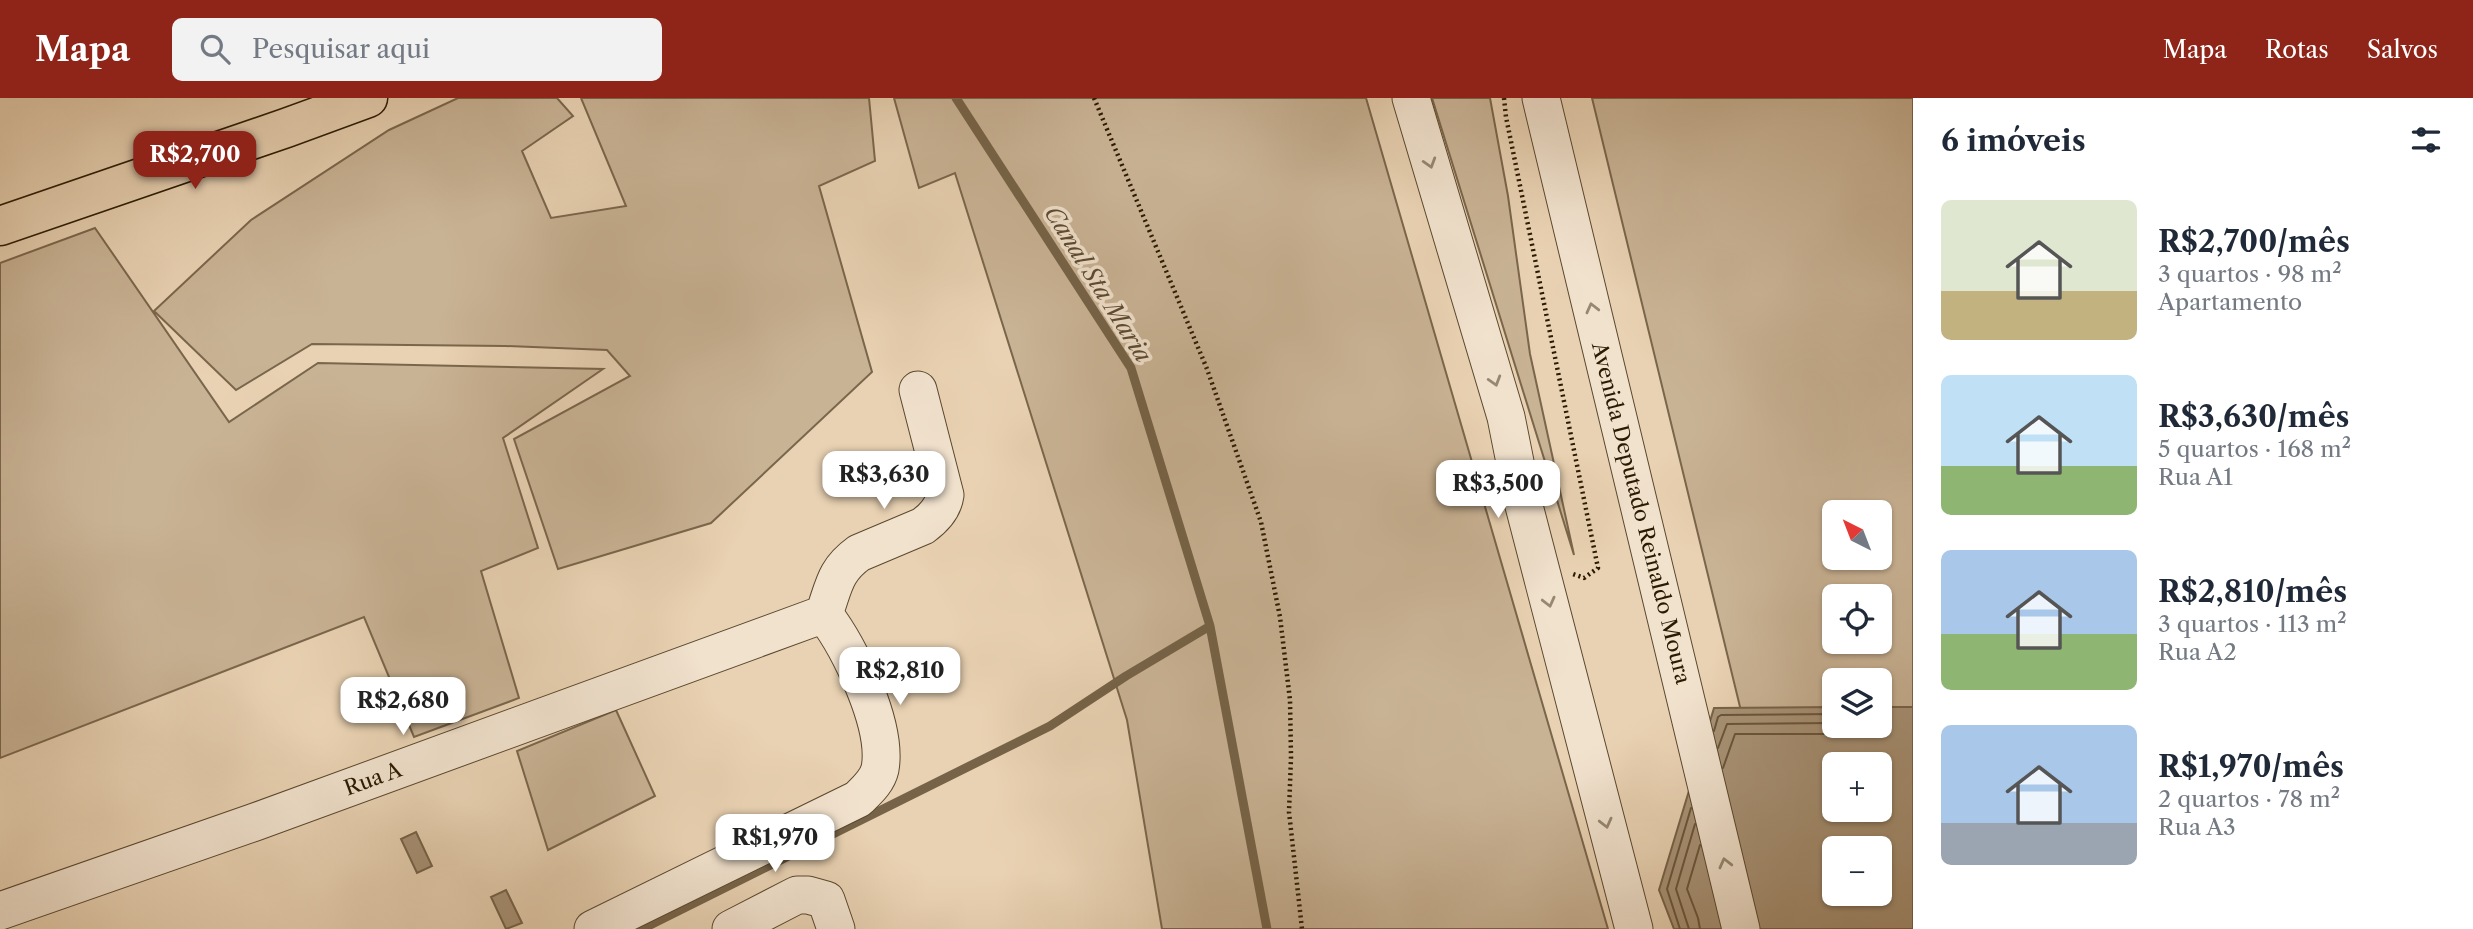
<!DOCTYPE html>
<html lang="pt">
<meta charset="utf-8">
<style>
:root{--surface:#fff;--page:#f2f2f3;--text:#1f2937;--muted:#747a83;--accent:#8f2418}
body{margin:0;font-family:"Libre Caslon Text",serif;background:var(--page);color:var(--text);height:100vh;display:flex;flex-direction:column;font-size:26px;white-space:nowrap}
*{box-sizing:border-box;margin:0}
p{font-size:23px;color:var(--muted)}
.icon{flex:none;width:38px;height:38px;fill:none;stroke:currentColor;stroke-width:2;stroke-linecap:round;stroke-linejoin:round}
.map{position:relative;flex:1;overflow:hidden}
.details{display:flex;flex-direction:column;background:var(--surface);width:560px}
.details>*{flex:none}
.needle{width:46px;rotate:318deg}
.fabs{position:absolute;left:1822px;top:402px;display:grid;gap:14px}
.fabs a{display:grid;place-items:center;width:70px;height:70px;border-radius:10px;background:var(--surface);box-shadow:0 2px 5px #0004;font-size:35px}
.price{position:absolute;translate:-50% -60px;padding:0 16px;border-radius:14px;background:#fff;color:#222;font-size:23px;line-height:46px;filter:drop-shadow(0 2px 4px #0008)}
.price::after{content:'';position:absolute;left:50%;top:42px;width:21px;height:16px;margin-left:-10px;background:inherit;clip-path:polygon(0 0,100% 0,50% 100%)}
.price.selected{background:var(--accent);color:#fff}
ul{padding:0;list-style:none}
li{display:flex;align-items:center;gap:21px;height:175px;padding:0 28px}
li span{display:grid;place-items:center;flex:none;width:196px;height:140px;border-radius:10px;color:#555}
li>.icon{margin-inline-start:auto}
span .icon{width:84px;height:84px;fill:#fffc;stroke-width:1}
li b{font-size:30px}
h2{display:flex;justify-content:space-between;align-items:center;height:84px;padding:0 28px;font-size:30px}
header{display:flex;align-items:center;gap:42px;box-sizing:border-box;height:98px;padding:0 35px;background:var(--accent);color:#fff}
header strong{font-size:33px}
nav{display:flex;gap:38px;margin-inline-start:auto;font-size:24px}
.search{width:490px;height:63px;background:var(--page);display:flex;align-items:center;gap:18px;box-sizing:border-box;padding:0 24px;border-radius:10px;color:var(--muted);font-size:26px}
main{display:flex;flex:1;min-height:0}
.map>svg:first-child{display:block}
.green{fill:#c9b395;stroke:#7a664c;stroke-width:2;fill-rule:evenodd}
.water{fill:#a89377;stroke:#766348;stroke-width:2;fill-rule:evenodd}
.lines{fill:none;stroke-linecap:round;stroke-linejoin:round}
.shore{stroke:#69563c;stroke-width:2}
.stream{stroke:#766348;stroke-width:9}
.minor-casing{stroke:#5a482e;stroke-width:39}
.major-casing{stroke:#2a1a02;stroke-width:41}
.path{stroke:#2a1a02;stroke-width:4.5;stroke-dasharray:2 3.5;stroke-linecap:butt}
.minor{stroke:#f1e2ce;stroke-width:37}
.major{stroke:#e9d2b3;stroke-width:38}
.oneway{stroke:#978872}
.labels{text-anchor:middle;stroke-width:7;stroke-linejoin:round;paint-order:stroke}
.street-label{font-size:21px;fill:#2a1a02;stroke:#f1e2ce}
.water-label{font-size:23px;font-style:italic;fill:#5c4a31;stroke:#f1e2ce}
</style>
<header>
<strong>Mapa</strong>
<div class="search"><svg class="icon" aria-label="search" viewBox="0 0 24 24"><circle cx="10" cy="10" r="6"/><path d="M15 15l6 6"/></svg>Pesquisar aqui</div>
<nav><a>Mapa</a><a>Rotas</a><a>Salvos</a></nav>
</header>
<main>
<div class="map">
<svg width="1913" height="831" viewBox="0 0 1913 831">
<rect width="100%" height="100%" fill="#e9d2b3"/>
<filter id="stains"><feTurbulence type="fractalNoise" baseFrequency=".00286" numOctaves="4"/><feColorMatrix values="0 0 0 0 .2 0 0 0 0 .09 0 0 0 0 .02 0 0 0 .5 -.17"/></filter>
<radialGradient id="worn" r=".72"><stop offset=".6" stop-color="#630" stop-opacity="0"/><stop offset="1" stop-color="#630" stop-opacity=".3"/></radialGradient>
<path class="green" d="M458,0H557L573,18L522,53L551,120L626,108L581,0H869L875,63L819,88L872,274L711,425L558,471L514,341L630,278L607,252L505,248L312,246L236,292L154,213L251,122L389,32Z
M894,0H1366L1608,831H1162L1127,622L955,75L919,90Z
M1432,0H1490L1508,98L1530,256L1574,457Z
M1592,0H1913V831H1794ZM1834,415H1880V460H1834ZM1834,499H1880V544H1834ZM1834,583H1880V628H1834ZM1834,667H1880V712H1834ZM1834,751H1880V796H1834Z
M95,130L229,324L318,265L603,271L503,340L538,450L481,473L519,600L414,639L364,519L0,660V165Z
M616,612L655,698L548,752L517,653Z"/>
<path class="water" d="M1834,609V628H1880V609H1913V831H1674L1659,792L1714,610ZM1834,667H1880V712H1834ZM1834,751H1880V796H1834Z
M416,734L432,768L417,775L401,741Z
M506,792L522,825L506,831L491,799Z"/>
<g class="lines">
<path class="shore" d="M1714,633L1718,619L1721,617L1834,616
M1718,650L1727,626L1834,625
M1723,670L1735,636H1834L1851,628
M1680,831L1667,791L1691,710
M1689,831L1676,791L1695,726
M1700,831L1698,820L1687,791L1700,747"/>
<path class="stream" d="M956,0L1131,270L1210,528L1267,831
M642,831L1050,628L1126,578L1210,528"/>
<g class="minor-casing">
<path id="minor" d="M1411,0L1506,319L1523,404L1634,831
M1541,0L1741,831
M824,516C834,489 834,473 859,455L923,428C934,420 943,411 945,397L918,292
M0,813L255,724L824,516
M593,831L858,701C866,693 877,684 880,671C888,628 850,550 824,516
M731,831L797,797H808L826,802L836,831"/>
</g>
<g class="major-casing">
<path id="major" d="M0,128L286,30L368,0"/>
</g>
<path class="path" d="M1094,0L1207,271L1261,424L1280,519L1290,602L1291,659L1289,714L1302,831
M1504,0L1506,19L1598,470L1584,480L1573,476"/>
<use href="#minor" class="minor"/>
<use href="#major" class="major"/>
</g>
<defs><path id="oneway-chevron" d="M-2-3.5L2.5 0L-2 3.5" fill="none" stroke-width="1.6" stroke-linecap="round" stroke-linejoin="round" transform="scale(1.75)"/></defs>
<g class="oneway">
<use href="#oneway-chevron" transform="translate(1430 65) rotate(73)"/>
<use href="#oneway-chevron" transform="translate(1592 210) rotate(-104)"/>
<use href="#oneway-chevron" transform="translate(1495 283) rotate(73)"/>
<use href="#oneway-chevron" transform="translate(1549 504) rotate(76)"/>
<use href="#oneway-chevron" transform="translate(1606 725) rotate(76)"/>
<use href="#oneway-chevron" transform="translate(1725 765) rotate(-104)"/>
</g>
<g class="labels">
<g class="street-label">
<text transform="translate(1641 415) rotate(76)" y="7">Avenida Deputado Reinaldo Moura</text>
<text transform="translate(373 681) rotate(-20)" y="7">Rua A</text>
</g>
<g class="water-label">
<text transform="translate(1098 186) rotate(58)" y="8">Canal Sta Maria</text>
</g>
</g>
<rect width="100%" height="100%" filter="url(#stains)"/>
<rect width="100%" height="100%" fill="url(#worn)"/>
</svg>
<div class="fabs">
<a><svg class="needle" viewBox="-14 -14 28 28"><path d="M0-13l5 13h-10z" fill="#e53935"/><path d="M0 13l5-13h-10z" fill="#747a83"/></svg></a>
<a><svg class="icon" aria-label="locate" viewBox="0 0 24 24"><circle cx="12" cy="12" r="6"/><path d="M12 2v4M12 18v4M2 12h4M18 12h4"/></svg></a>
<a><svg class="icon" aria-label="layers" viewBox="0 0 24 24"><path d="M12 4l9 5-9 5-9-5zM3 14l9 5 9-5"/></svg></a>
<a>+</a>
<a>−</a>
</div>
<b class="price selected" style="left:195px;top:93px">R$2,700</b>
<b class="price" style="left:884px;top:413px">R$3,630</b>
<b class="price" style="left:1498px;top:422px">R$3,500</b>
<b class="price" style="left:900px;top:609px">R$2,810</b>
<b class="price" style="left:403px;top:639px">R$2,680</b>
<b class="price" style="left:775px;top:776px">R$1,970</b>
</div>
<section class="details">
<h2>6 imóveis<svg class="icon" aria-label="filters" viewBox="0 0 24 24"><path d="M4 7h16M4 17h16"/><circle cx="9" cy="7" r="2"/><circle cx="15" cy="17" r="2"/></svg></h2>
<ul>
<li><span style="background:linear-gradient(#dfe7d0 65%,#c2b280 0)"><svg class="icon" aria-label="home" viewBox="0 0 24 24"><path d="M3 11l9-7 9 7M6 9v11h12V9"/></svg></span><div><b>R$2,700/mês</b><p>3 quartos · 98 m²</p><p>Apartamento</p></div></li>
<li><span style="background:linear-gradient(#bfe0f5 65%,#8fb573 0)"><svg class="icon" aria-label="home" viewBox="0 0 24 24"><path d="M3 11l9-7 9 7M6 9v11h12V9"/></svg></span><div><b>R$3,630/mês</b><p>5 quartos · 168 m²</p><p>Rua A1</p></div></li>
<li><span style="background:linear-gradient(#a9c7e8 60%,#8fb573 0)"><svg class="icon" aria-label="home" viewBox="0 0 24 24"><path d="M3 11l9-7 9 7M6 9v11h12V9"/></svg></span><div><b>R$2,810/mês</b><p>3 quartos · 113 m²</p><p>Rua A2</p></div></li>
<li><span style="background:linear-gradient(#a9c7e8 70%,#9aa5b1 0)"><svg class="icon" aria-label="home" viewBox="0 0 24 24"><path d="M3 11l9-7 9 7M6 9v11h12V9"/></svg></span><div><b>R$1,970/mês</b><p>2 quartos · 78 m²</p><p>Rua A3</p></div></li>
</ul>
</section>
</main>
